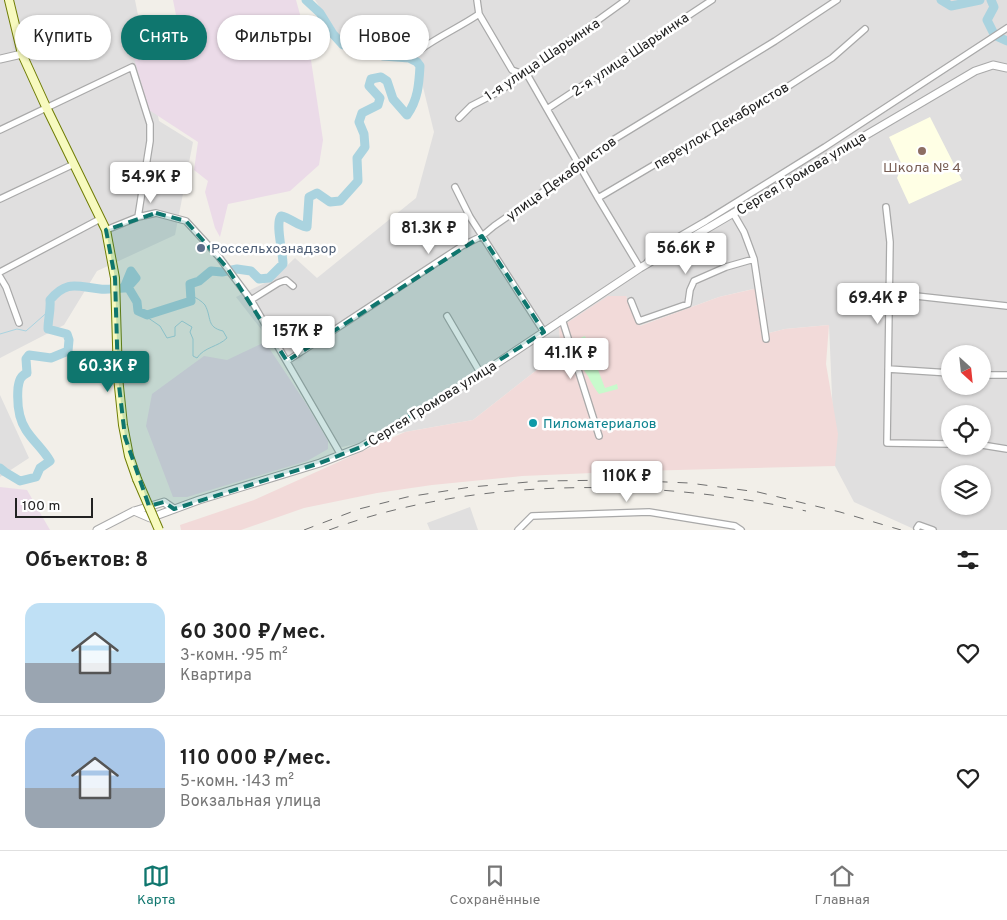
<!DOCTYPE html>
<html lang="ru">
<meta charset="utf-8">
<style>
:root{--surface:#fff;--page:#f2f2f2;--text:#222;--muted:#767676;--line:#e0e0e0;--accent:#0f766e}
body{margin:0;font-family:Overpass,sans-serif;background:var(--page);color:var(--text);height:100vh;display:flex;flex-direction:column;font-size:19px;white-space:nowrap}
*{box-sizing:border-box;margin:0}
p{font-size:16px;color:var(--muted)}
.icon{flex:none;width:28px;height:28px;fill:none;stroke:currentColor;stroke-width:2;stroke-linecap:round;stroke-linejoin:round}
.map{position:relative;height:530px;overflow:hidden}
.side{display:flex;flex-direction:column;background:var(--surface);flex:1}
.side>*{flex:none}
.top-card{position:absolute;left:15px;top:15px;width:500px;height:45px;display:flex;gap:10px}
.needle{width:32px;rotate:153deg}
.controls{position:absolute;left:941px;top:345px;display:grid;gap:10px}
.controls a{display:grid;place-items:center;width:50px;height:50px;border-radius:50%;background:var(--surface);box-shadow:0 1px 4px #0004;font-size:25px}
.scale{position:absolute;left:15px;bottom:12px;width:78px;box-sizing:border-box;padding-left:5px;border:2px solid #222;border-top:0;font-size:14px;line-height:18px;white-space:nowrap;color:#222;-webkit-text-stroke:4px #fff;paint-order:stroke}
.price{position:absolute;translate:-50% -42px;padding:0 11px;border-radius:5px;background:#fff;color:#222;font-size:16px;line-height:32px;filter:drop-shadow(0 1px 2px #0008)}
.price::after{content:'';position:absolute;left:50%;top:30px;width:15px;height:11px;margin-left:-8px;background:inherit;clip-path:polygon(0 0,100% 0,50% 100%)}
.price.on{background:var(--accent);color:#fff}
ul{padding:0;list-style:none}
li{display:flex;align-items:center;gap:15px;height:125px;padding:0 25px}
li+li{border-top:1px solid var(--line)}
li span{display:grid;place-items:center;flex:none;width:140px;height:100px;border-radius:15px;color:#555}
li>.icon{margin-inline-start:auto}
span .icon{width:60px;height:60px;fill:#fffc;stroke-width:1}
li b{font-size:21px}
h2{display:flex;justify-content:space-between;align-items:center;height:60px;padding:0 25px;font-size:21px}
.chip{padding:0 18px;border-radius:22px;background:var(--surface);box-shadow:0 1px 4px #0004;font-size:18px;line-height:45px}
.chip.on{background:var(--accent);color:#fff}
.tabs{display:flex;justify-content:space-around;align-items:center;height:70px;border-top:1px solid var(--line);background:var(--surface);font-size:14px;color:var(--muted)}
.tabs a{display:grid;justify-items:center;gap:2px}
.tabs .on{color:var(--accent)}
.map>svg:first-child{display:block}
.residential{fill:#e0dfdf;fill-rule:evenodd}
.commercial{fill:#f2dad9}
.industrial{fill:#ebdbe8}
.education{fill:#ffffe5}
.park{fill:#c8facc}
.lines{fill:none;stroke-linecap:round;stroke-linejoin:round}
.stream{stroke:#aad3df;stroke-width:1}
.river{stroke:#aad3df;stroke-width:9}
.minor-casing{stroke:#a9a9a9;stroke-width:8}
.tertiary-casing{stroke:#a9a9a9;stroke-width:9}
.secondary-casing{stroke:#707d05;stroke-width:10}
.minor{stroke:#fff;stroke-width:5.5}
.tertiary{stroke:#fff;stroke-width:7}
.secondary{stroke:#f7fabf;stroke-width:8}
.rail{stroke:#707070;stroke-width:1;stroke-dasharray:10 10;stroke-linecap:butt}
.secondary-bridge-casing{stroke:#707d05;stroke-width:10;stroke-linecap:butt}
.secondary-bridge{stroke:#f7fabf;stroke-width:8}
.marked{fill:#0f766e;fill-opacity:0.2;stroke:#0f766e;stroke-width:4;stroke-dasharray:10 6;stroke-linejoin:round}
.education-dot{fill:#8d6e63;stroke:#fff;stroke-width:2}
.service-dot{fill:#5c6f8a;stroke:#fff;stroke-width:2}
.culture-dot{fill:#0f9aa8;stroke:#fff;stroke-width:2}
.labels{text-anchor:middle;stroke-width:5;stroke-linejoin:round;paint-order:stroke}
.street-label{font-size:14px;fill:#222;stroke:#fff}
.education-label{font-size:14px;fill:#785e54;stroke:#fff}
.service-label{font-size:14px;fill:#4e5e75;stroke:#fff;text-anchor:start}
.culture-label{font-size:14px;fill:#0d838f;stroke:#fff;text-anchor:start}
</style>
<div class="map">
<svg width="1007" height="530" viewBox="0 0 1007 530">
<rect width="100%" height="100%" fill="#f2efe9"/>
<path class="residential" d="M0,0H135L159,121L193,142L175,235L97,271L64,325L0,358Z
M315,0H1007V530H916L854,502L835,466L829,325L785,329L761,335L753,289L719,297L639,326L626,296H609L559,328L561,351L473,420L405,432L334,449L268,338L236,297L273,279L295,258L317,278L416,198L434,132L423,87L420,63L413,55L384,53L361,37L341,38ZM950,354H982V386H950ZM950,414H982V446H950ZM950,474H982V506H950Z
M0,395L29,458L0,477Z
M470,507L478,530H430L427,523Z"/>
<path class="commercial" d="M754,289L765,299L761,335L785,329L829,325L826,364L838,434L835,466L640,471L522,476L432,485L377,493L304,508L241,530H181L180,525L254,500L405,432L473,420L561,351L559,328L608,296H626L640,326L719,297Z"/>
<path class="industrial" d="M173,0H296L309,47L323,140L319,165L290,191L228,204L220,237L215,228L205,192L208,181L194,170L198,142L149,110L134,58L182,45Z
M265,342L305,402L328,441V449L307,461L187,497H173L146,426L152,394L204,356L227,360Z
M0,487L27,490L50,530H0Z"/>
<path class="education" d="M930,117L962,180L909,204L897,178L902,165L889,137Z"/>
<path class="park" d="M585,336L605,388L617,384L618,389L599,394C594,388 591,382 588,376C580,363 572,356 576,340Z"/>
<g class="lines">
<path class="stream" d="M138,311L160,326L167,338L175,336V327L182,321L192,327L190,332L193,339V356L197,358C204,347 218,347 227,338L223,331C206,327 212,318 205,305C202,301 196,298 191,295
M0,334L17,329L26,331L51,309"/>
<path class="river" d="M941,0L951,6L980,0
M991,0L994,7L987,20L994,34
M996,36L1007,41
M0,468L5,472L20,481L36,477L40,468L50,461C43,449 33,441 26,430C18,418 17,402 18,388C19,381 20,376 27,373L26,359L29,355L51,358L68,351L69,340L67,334L48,329C48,319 51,310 50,300C67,279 78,287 100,289C108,290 116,288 124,288L131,271L136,278L128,287L137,302L138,311L147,315L191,301L190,284L199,281L211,271L222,272L237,269L251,271L259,279L269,278L283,264C283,252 275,224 281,216C291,218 296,225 307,227L309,197L317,193L330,202L340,201L358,181L357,158L365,147L364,134L359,122L362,113L378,105L380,98L369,86L371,79L381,77L387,81L393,99L407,115C418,100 419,84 420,66L417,62L409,58L383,56L366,44L343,45L333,34L320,13L306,0"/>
<g class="minor-casing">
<path id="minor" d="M477,0L479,14L512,70L528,76L598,198L640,268
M420,50C439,36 460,27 479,14
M22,54L76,40
M547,109L712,0
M459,118L471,106L500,91L626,0
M0,130L132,67L150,124V141L138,217
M455,187L470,217L544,332
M598,198L664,159L747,113L832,58L865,29
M0,199L74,164
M886,207L890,242L887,443L950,444
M733,213L744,232L754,259L766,339
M106,230L138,217L156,213L186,221L219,257L251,300L341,455
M646,264L656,250L706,221L825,147L1007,28
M0,272L100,219
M0,277L6,287L19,323
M889,293L1007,306
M251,300L278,283L286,280L293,286
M631,301L639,321L688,304L690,290L694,281L726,267L754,259
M447,316L481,374
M562,319L599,436
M287,361L462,246L482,236L494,226L580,166L613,140L775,41L837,0
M888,369L950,373
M982,375H1007
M982,445L1007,449
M917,528L919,525L933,530
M518,530L532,516L649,512L735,526L741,530"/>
</g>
<g class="tertiary-casing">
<path id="tertiary" d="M0,59L22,54
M134,511L150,518L199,500L320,463L361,447L481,374L640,268L975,71L993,65L1007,68
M97,530L134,511L164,502L174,509"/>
</g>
<g class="secondary-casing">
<path id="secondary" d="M9,0L22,54L47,109L106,230L115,278L118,377L123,425L129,456L137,479"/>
</g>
<use href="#minor" class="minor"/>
<use href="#tertiary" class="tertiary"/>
<use href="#secondary" class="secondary"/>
<path class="rail" d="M304,530L359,509L407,497L471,487L540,481L621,480L689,483L758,492L840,512L901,530
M329,530C475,476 655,478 806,511"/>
<g class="secondary-bridge-casing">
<path id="secondary-bridge" d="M137,479L159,530"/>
</g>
<use href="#secondary-bridge" class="secondary-bridge"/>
</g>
<path class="marked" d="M156,213L186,221L228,269L287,361L482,236L544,332L361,447L320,463L174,509L164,502L149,506L125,437L118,377L115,278L106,230Z"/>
<circle class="education-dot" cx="922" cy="151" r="5"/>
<circle class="service-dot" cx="201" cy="248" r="5"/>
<circle class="culture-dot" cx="533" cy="423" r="5"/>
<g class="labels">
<g class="street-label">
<text transform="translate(630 54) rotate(-34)" y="5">2-я улица Шарьинка</text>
<text transform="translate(542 59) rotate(-34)" y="5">1-я улица Шарьинка</text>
<text transform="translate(721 125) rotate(-31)" y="5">переулок Декабристов</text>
<text transform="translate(801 173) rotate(-31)" y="5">Сергея Громова улица</text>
<text transform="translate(561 178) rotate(-36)" y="5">улица Декабристов</text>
<text transform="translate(432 403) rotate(-32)" y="5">Сергея Громова улица</text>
</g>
<g class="education-label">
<text x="922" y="172">Школа № 4</text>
</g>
<g class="service-label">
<text x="211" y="253">Россельхознадзор</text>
</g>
<g class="culture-label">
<text x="543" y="428">Пиломатериалов</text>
</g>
</g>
</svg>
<div class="controls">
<a><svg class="needle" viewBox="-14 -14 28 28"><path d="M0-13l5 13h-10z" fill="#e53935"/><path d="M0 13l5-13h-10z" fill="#767676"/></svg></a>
<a><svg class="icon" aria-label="locate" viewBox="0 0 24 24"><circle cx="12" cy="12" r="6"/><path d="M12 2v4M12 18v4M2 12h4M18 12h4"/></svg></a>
<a><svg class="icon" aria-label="layers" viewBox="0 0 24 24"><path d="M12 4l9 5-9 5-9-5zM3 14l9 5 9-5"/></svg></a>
</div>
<div class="scale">100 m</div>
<b class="price" style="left:151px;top:204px">54.9K ₽</b>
<b class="price" style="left:429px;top:255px">81.3K ₽</b>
<b class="price" style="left:686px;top:275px">56.6K ₽</b>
<b class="price" style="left:878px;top:325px">69.4K ₽</b>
<b class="price" style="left:298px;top:358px">157K ₽</b>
<b class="price" style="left:571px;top:380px">41.1K ₽</b>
<b class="price on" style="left:108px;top:393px">60.3K ₽</b>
<b class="price" style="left:627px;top:503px">110K ₽</b>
<div class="top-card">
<a class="chip">Купить</a>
<a class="chip on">Снять</a>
<a class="chip">Фильтры</a>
<a class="chip">Новое</a>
</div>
</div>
<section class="side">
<h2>Объектов: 8<svg class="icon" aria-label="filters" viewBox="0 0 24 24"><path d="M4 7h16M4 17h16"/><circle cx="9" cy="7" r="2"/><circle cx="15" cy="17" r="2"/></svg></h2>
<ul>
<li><span style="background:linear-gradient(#bfe0f5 60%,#9aa5b1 0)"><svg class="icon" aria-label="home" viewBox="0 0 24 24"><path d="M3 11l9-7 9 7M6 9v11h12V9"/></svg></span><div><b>60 300 ₽/мес.</b><p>3-комн. · 95 m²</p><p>Квартира</p></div><svg class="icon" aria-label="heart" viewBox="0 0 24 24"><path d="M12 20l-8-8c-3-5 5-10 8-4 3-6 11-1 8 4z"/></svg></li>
<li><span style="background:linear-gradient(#a9c7e8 60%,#9aa5b1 0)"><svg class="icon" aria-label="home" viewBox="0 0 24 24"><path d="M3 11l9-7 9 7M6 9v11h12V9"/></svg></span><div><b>110 000 ₽/мес.</b><p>5-комн. · 143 m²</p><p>Вокзальная улица</p></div><svg class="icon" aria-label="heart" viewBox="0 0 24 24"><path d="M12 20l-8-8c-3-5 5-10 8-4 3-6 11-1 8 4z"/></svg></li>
</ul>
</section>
<nav class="tabs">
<a class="on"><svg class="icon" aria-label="map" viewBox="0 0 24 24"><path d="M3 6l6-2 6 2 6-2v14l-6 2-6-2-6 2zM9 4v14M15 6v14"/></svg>Карта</a>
<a><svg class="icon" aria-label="saved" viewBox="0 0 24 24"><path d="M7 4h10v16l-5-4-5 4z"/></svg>Сохранённые</a>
<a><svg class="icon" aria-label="home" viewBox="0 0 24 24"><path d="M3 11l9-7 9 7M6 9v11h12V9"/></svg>Главная</a>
</nav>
